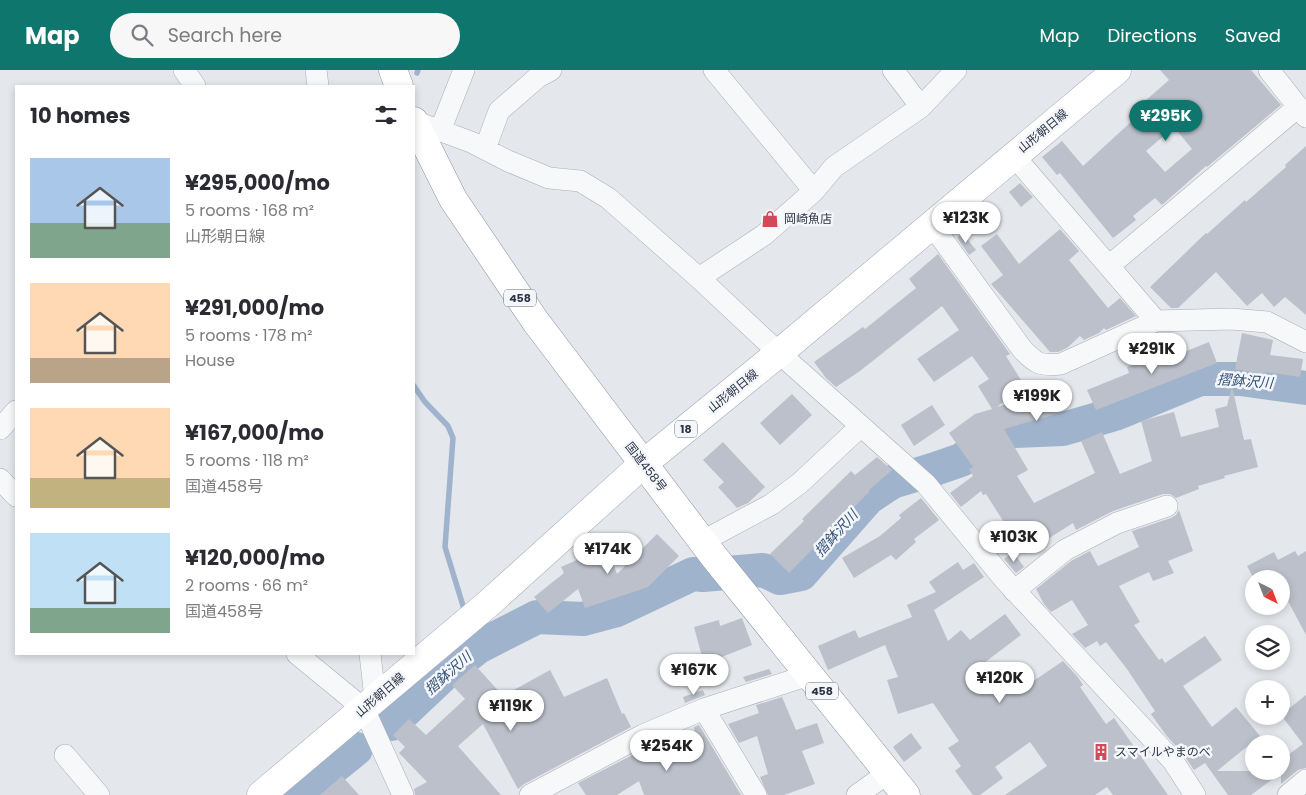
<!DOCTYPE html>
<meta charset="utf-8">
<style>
:root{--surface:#fff;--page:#f7f7f7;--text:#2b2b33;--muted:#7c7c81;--accent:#0f766e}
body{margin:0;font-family:Poppins,"Noto Sans JP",sans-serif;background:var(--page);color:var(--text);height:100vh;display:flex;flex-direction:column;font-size:19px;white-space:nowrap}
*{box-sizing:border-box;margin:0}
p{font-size:16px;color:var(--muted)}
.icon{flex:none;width:28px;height:28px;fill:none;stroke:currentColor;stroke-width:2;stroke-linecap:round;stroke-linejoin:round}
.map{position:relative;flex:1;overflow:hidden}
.drawer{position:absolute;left:15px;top:15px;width:400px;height:570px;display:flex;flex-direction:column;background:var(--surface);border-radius:0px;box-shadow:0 2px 8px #0003}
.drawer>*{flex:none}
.needle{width:32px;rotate:138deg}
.controls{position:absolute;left:1245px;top:500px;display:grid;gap:10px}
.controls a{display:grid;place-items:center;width:45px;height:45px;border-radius:50%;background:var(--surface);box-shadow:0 2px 8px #0003;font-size:25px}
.price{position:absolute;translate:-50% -42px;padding:0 11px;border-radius:18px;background:#fff;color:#222;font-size:16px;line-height:32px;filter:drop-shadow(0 1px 2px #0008)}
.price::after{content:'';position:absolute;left:50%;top:30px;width:15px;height:11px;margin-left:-8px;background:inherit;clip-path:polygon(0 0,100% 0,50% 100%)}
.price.selected{background:var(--accent);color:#fff}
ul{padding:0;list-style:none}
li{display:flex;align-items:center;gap:15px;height:125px;padding:0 15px}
li span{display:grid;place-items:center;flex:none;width:140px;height:100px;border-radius:0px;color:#555}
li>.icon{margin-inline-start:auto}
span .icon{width:60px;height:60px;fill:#fffc;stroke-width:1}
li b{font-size:21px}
h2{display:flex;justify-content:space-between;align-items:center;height:60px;padding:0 15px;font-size:21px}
header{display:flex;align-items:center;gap:30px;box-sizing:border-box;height:70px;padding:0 25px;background:var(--accent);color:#fff}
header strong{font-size:24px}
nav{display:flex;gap:28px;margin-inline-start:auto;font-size:18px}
.search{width:350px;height:45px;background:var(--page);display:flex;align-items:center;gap:12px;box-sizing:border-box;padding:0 18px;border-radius:28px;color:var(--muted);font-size:19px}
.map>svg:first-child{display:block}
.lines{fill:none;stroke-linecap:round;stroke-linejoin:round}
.stream{stroke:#9fb4cc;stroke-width:5.5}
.river{stroke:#9fb4cc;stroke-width:34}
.building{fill:#bbc0ca;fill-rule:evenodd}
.minor-casing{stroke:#a9aeb7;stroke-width:22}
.major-casing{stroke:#a3abb8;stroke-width:29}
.highway-casing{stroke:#8b94a3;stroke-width:29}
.minor{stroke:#f7f8fa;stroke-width:21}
.major{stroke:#fff;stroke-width:28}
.highway{stroke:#fff;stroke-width:28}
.labels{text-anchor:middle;stroke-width:5;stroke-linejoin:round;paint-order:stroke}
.shield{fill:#f4f6f9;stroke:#676e7b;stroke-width:1}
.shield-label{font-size:11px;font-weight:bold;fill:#2b3445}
.street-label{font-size:12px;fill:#2b3445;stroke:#f4f6f9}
.poi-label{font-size:12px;fill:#2b3445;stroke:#f4f6f9;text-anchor:start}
.water-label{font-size:14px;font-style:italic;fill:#34527a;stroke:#f4f6f9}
</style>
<header>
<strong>Map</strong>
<div class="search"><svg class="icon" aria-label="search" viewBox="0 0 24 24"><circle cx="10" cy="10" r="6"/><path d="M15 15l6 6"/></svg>Search here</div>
<nav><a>Map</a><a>Directions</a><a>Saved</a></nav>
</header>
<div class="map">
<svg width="1306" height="725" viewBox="0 0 1306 725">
<rect width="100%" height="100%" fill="#e4e7ec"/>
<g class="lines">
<path class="stream" d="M417,3L418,0
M414,316L425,332L448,356L453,368L445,477L464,539"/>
<path class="river" d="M391,654L442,606L478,577L537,547L583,549L617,540L693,504L703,505L763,500L780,508L801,504L868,428L892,412L932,400L961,390L999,365L1014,361L1063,359L1115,344L1200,309H1240L1306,318
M299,725L356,679"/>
</g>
<path class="building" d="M1160,0H1251L1281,35L1207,97L1206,96L1162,135L1155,128L1133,146L1136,150L1113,168L1060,103L1057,105L1042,87L1062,71L1083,96L1132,51L1128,46L1169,10ZM1174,57L1192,79L1165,102L1146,81Z
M1306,76V245L1285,227L1274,237L1262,223L1247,236L1216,202L1178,238H1171L1150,217L1206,163L1207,164L1245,130L1246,132L1286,97L1285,95Z
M1020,113L1033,127L1021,137L1009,122Z
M1060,159L1079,181L1069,190L1108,238L1120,228L1136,246L1106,260L1104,258L1099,263L1084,270L1080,266L1067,278L1058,282H1050L991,214L1003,205L981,176L997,164L1019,194Z
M962,163L976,180L969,185L957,168Z
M938,184L1010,284L1006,286L1024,315L997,337L1053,320L1060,343L1004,359L1028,400L1017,406L1034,433L1095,403L1081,371L1102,362L1120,404L1152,391L1141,351L1174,342L1181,367L1219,357L1215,339L1227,336L1232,316L1244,370L1251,369L1258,397L1224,406L1225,408L1198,416L1199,419L1176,428L1170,424H1163L1113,441L1076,460L1073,453L1024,484L986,424L983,425L981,421L961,437L950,423L973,406L969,399L973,397L949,363L975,344L992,339L978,316L989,309L972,286L934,312L917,289L959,260L942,236L860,301L836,317L826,308L814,292L863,257L865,259L916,218L909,209Z
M1242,263L1273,270L1270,285L1303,289L1300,307L1266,302V305L1235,299Z
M1209,272L1217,293L1096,340L1087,320L1129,303L1127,297L1167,282L1169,288Z
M792,324L812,345L780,375L760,353Z
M932,335L945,355L914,376L901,355Z
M723,372L765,417L748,433L737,438L718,417L724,412L703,390Z
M877,387L892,400L869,420L870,421L789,503L770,484L804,451L802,449L851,401L855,405Z
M921,428L939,450L914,469L916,472L896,490L891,485L854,508L842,488L880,466L901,448L899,445Z
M1179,440L1193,481L1168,491L1174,503L1153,511L1149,502L1119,516L1140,552L1134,555L1159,590L1162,588L1165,593L1205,566L1222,590L1183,616L1212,657L1236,637L1260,666L1217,701H1281V690L1303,674L1281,645L1306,625V698L1298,700L1281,714V703L1251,725H1228L1205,693L1194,700L1183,684L1166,665L1151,644L1155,641L1127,599L1106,572L1100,576L1097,571L1085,578L1072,564L1088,555L1072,530L1051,542L1044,534L1036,519L1071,491L1090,481L1098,496L1139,477L1132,461L1171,448L1176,445Z
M657,464L679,486L648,517L585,538L578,519L548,543L534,527L564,503L561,497L593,483L589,473L604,468L617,504Z
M1295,481L1298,486L1306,481V565L1281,518V509H1254L1247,496L1274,482L1278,490Z
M1013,482L1024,497L1016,503L1004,489Z
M958,492L963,500L974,493L984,507L934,540L948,571L961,560L970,570L1005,544L1021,565L976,599L997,629L1023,612L1026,616L1063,591L1077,606L1083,615L1080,617L1106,654L1114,648L1168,725H1113L1107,717L1095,725H1005L1047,696L1030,672L995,697L1003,708L980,725H973L955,701L961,696L948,678L959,671L933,633L898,644L887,610L898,607L885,575L828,600L818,576L855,560L859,568L912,547L907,535L936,522L929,512Z
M742,548L752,575L704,594L694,557L719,550L720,556Z
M475,595L503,626L550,600L564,627L607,608L622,644L624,643L631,657L524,714L518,719L483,654L458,676L501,725H415L414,719L427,712L399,683L405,677L393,665L409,649L426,665L465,629L452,615Z
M769,599L772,604L746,612L743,607Z
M703,620L705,625L685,633L683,627Z
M782,627L796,660L817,653L824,673L802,681L815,714L784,725H768L760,707L768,704L757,666L739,673L728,654L759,643L756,635Z
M699,655L741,725H644L639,711L617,725H586L578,713L654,674L658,684L695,663L694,657Z
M911,663L922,678L904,692L893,677Z
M342,706L359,725H320Z"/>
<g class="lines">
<g class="minor-casing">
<path id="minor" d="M184,0L195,16
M316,0L318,16
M714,0L814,121
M893,0L921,37
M1269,0L1306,47
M414,51L471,72L508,91L549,108L580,111L608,128L699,208L779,283L926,414L1004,509L1173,691L1195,725
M440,61L464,0
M485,79L499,41L538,7L551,0
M1014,86L1156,251L1231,249L1267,252L1306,272
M932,155L1022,279C1036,294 1040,296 1061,294L1156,251
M1109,196L1298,37
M699,208L764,165L814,121L834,97L921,37L956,0
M0,359L16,341
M0,409L16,426
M703,471L772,434L800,413L861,356
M1014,521L1065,480L1117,453L1167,436
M297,584L364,639L403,725
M370,584L375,628
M704,639L756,725
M65,685L99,725
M530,725L643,665L704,639L809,605
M857,725L888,703
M1288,725L1306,710"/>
</g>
<g class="major-casing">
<path id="major" d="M261,725L489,533L643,394L779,283L1117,0"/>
</g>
<g class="highway-casing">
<path id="highway" d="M393,0L399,16
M414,51L453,129L536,252L715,488L906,725"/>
</g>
<use href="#minor" class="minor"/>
<use href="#major" class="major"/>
<use href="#highway" class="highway"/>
</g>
<defs>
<g id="shop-bare" transform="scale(1.35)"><path d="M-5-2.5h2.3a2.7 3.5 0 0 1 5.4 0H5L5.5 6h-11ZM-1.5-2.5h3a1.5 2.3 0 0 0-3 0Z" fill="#d1495b" stroke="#f4f6f9" stroke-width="2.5" paint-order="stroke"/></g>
<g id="building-bare" transform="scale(1.35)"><path d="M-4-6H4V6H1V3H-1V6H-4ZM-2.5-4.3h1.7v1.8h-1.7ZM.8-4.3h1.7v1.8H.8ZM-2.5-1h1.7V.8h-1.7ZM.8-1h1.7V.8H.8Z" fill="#d1495b" stroke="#f4f6f9" stroke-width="2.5" paint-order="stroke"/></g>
</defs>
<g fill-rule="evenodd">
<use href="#shop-bare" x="770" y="149"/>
<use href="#building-bare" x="1101" y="682"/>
</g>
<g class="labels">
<g class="shield">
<rect x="504" y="219.5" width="32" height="17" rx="4"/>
<rect x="675" y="350.5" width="22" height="17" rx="4"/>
<rect x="806" y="612.5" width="32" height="17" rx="4"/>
</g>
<g class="shield-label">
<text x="520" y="232">458</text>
<text x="686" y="363">18</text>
<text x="822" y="625">458</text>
</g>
<g class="street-label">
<text transform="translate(1043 61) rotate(-40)" y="4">山形朝日線</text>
<text transform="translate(733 321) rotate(-39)" y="4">山形朝日線</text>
<text transform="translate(646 397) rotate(52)" y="4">国道458号</text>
<text transform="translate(380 625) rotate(-41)" y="4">山形朝日線</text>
</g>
<g class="poi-label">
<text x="784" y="153">岡崎魚店</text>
<text x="1115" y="686">スマイルやまのべ</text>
</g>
<g class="water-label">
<text transform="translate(1245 311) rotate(4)" y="5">摺鉢沢川</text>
<text transform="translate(836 463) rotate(-48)" y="5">摺鉢沢川</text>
<text transform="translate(448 603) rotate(-41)" y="5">摺鉢沢川</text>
</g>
</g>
</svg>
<div class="controls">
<a><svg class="needle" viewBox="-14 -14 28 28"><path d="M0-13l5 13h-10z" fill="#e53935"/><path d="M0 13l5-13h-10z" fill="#7c7c81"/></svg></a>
<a><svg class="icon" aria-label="layers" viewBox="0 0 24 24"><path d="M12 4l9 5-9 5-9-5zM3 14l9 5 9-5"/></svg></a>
<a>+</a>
<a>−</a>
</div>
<b class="price selected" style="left:1166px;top:72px">¥295K</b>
<b class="price" style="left:966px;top:174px">¥123K</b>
<b class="price" style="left:1152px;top:305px">¥291K</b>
<b class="price" style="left:1037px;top:352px">¥199K</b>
<b class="price" style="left:1014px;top:493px">¥103K</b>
<b class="price" style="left:608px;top:505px">¥174K</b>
<b class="price" style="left:694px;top:626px">¥167K</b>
<b class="price" style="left:1000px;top:634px">¥120K</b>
<b class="price" style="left:511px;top:662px">¥119K</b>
<b class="price" style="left:667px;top:702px">¥254K</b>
<section class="drawer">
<h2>10 homes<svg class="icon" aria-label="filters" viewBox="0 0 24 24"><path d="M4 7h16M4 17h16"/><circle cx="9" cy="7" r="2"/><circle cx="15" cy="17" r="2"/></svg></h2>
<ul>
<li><span style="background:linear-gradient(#a9c7e8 65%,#7fa58c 0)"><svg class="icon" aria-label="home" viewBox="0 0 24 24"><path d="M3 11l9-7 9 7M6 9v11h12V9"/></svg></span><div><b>¥295,000/mo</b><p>5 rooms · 168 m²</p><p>山形朝日線</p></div></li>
<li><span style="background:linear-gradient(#ffd9b3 75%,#b9a48a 0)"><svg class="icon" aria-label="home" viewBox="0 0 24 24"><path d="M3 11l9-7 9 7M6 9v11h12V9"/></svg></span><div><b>¥291,000/mo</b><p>5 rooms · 178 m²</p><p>House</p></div></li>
<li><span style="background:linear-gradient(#ffd9b3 70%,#c2b280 0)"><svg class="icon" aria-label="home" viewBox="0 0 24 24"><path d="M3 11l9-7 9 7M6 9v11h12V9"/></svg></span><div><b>¥167,000/mo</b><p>5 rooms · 118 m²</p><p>国道458号</p></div></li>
<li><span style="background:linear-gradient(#bfe0f5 75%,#7fa58c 0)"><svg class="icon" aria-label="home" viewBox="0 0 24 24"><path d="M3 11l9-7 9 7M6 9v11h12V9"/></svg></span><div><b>¥120,000/mo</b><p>2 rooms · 66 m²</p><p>国道458号</p></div></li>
</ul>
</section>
</div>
